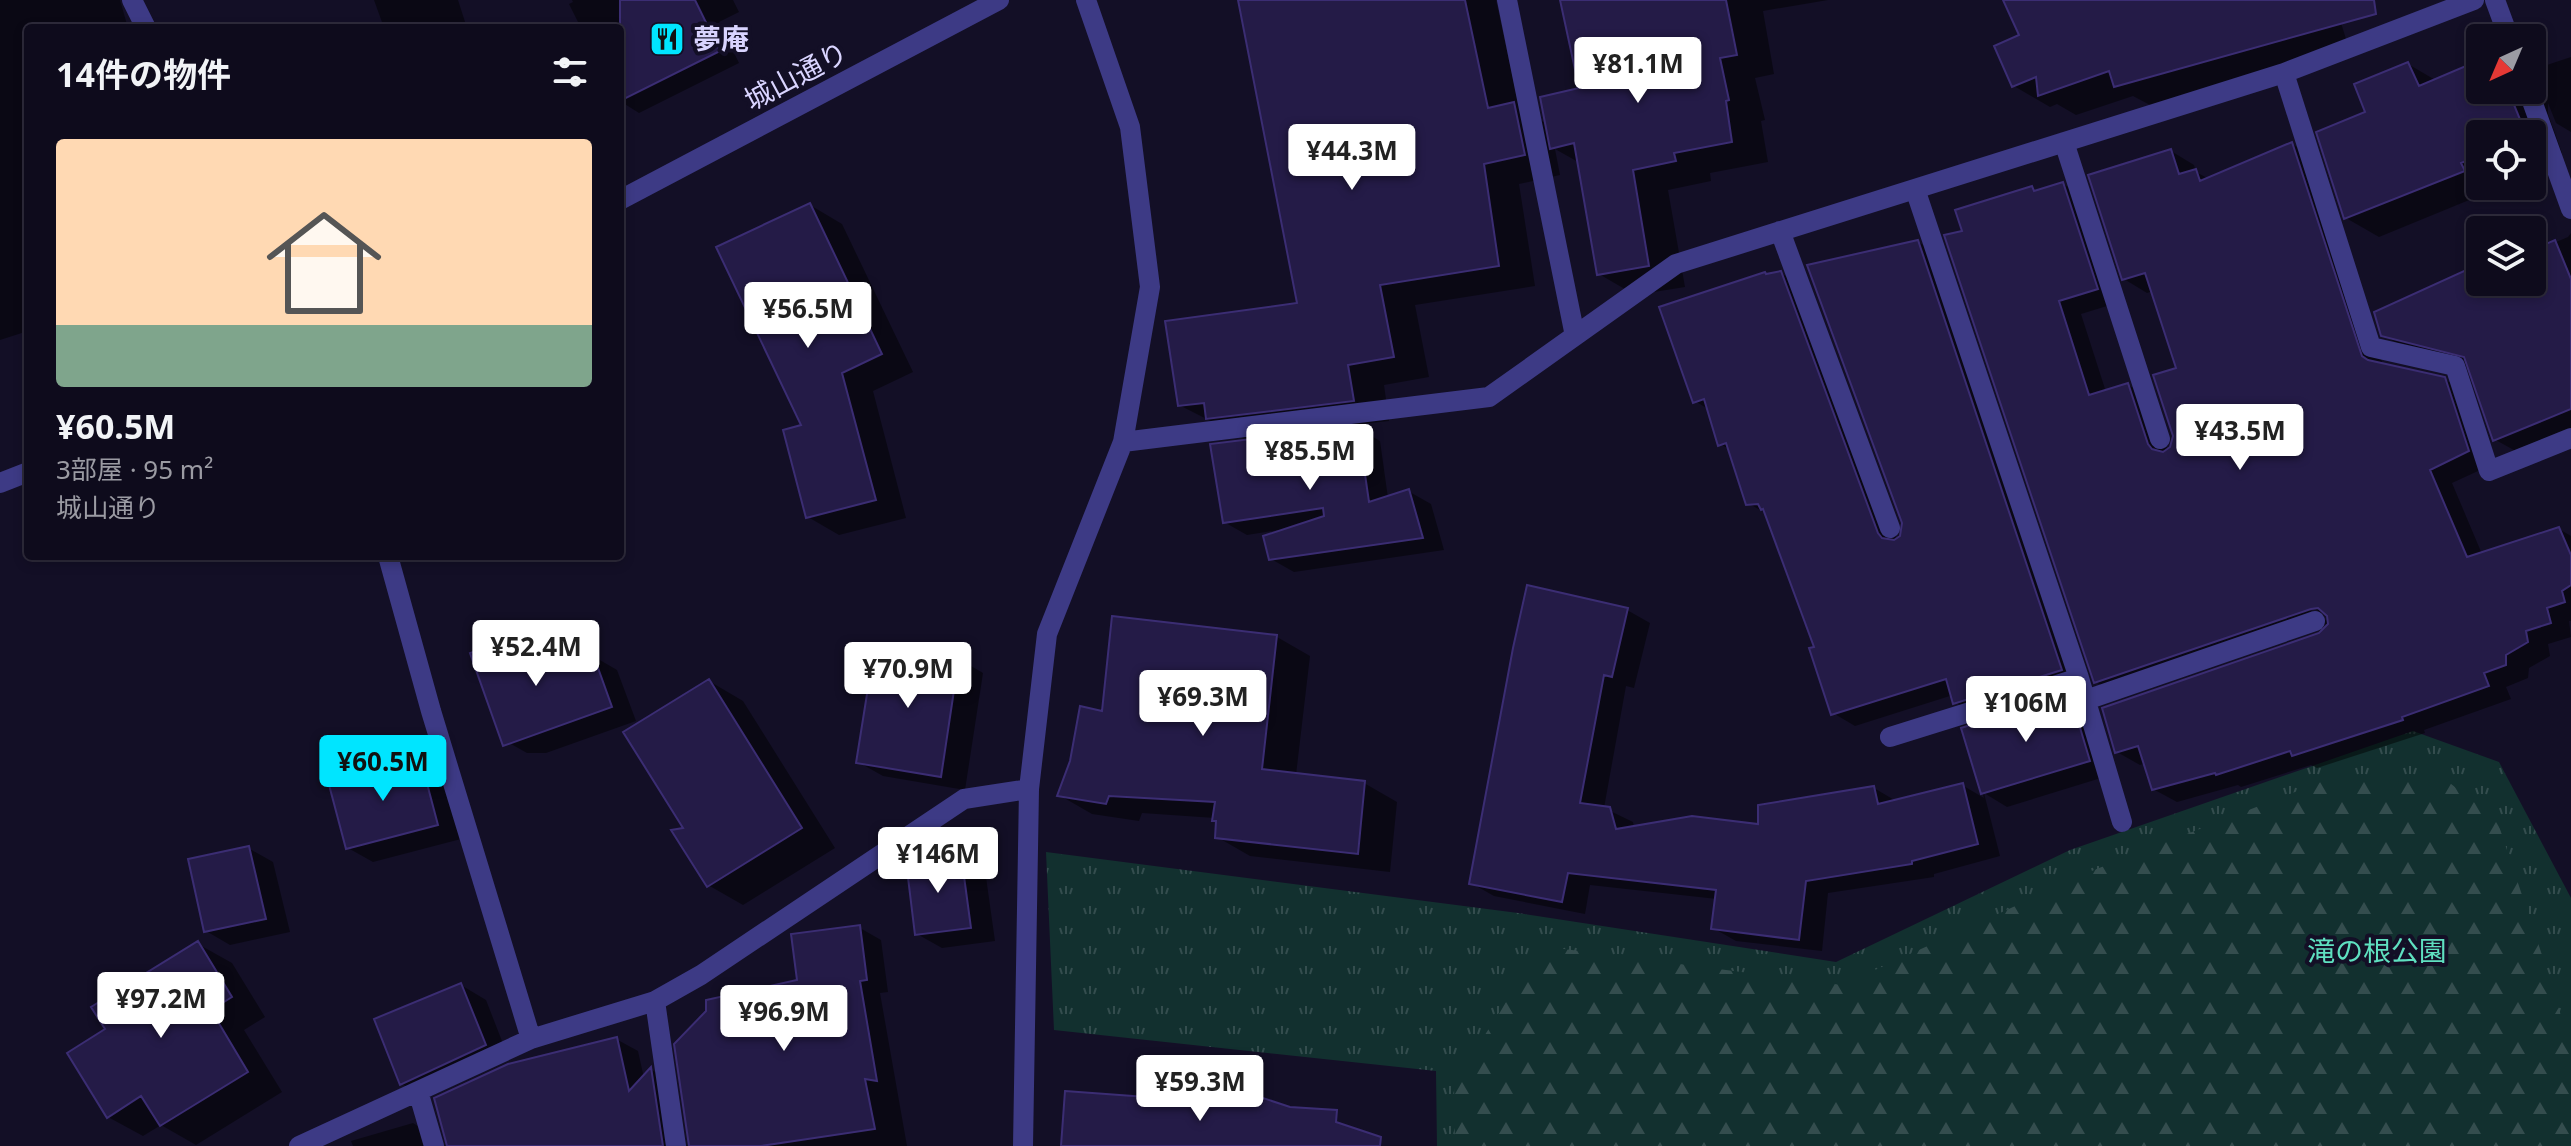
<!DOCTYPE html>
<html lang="ja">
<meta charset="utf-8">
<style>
:root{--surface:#0e0b1c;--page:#171425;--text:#f1f3f6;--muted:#9b9ba3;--line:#2e2b3b;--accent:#00e5ff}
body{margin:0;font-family:"Noto Sans","Noto Sans JP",sans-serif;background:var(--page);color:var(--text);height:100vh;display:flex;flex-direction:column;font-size:30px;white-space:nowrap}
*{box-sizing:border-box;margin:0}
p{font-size:26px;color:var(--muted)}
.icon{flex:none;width:44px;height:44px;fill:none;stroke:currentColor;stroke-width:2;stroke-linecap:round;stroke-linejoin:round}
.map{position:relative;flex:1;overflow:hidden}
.drawer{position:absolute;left:24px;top:24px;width:600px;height:536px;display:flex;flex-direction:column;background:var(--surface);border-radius:8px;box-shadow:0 4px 12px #0003,0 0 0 2px var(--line)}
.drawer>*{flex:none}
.needle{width:52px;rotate:224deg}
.controls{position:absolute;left:2466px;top:24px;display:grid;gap:16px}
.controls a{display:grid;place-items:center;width:80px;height:80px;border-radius:8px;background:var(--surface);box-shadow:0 4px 12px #0003,0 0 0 2px var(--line);font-size:40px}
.price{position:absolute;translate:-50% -68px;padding:0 18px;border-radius:8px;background:#fff;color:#222;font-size:26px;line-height:52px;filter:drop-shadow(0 2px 4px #0008)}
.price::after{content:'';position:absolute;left:50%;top:48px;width:24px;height:18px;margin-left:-12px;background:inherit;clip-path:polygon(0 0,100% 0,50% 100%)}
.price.on{background:var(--accent);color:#111}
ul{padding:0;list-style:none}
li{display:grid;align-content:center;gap:16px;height:424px;padding:0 32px}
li+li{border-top:2px solid var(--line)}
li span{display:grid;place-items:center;height:248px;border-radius:8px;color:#555}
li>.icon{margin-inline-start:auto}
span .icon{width:144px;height:144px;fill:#fffc;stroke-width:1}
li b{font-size:34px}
h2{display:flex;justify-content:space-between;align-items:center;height:96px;padding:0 32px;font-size:34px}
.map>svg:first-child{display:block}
.grass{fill:url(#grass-tufts)}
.forest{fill:url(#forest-firs)}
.shadow{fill:#0007;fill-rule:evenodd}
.building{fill:#241b47;stroke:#3b2d73;stroke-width:2}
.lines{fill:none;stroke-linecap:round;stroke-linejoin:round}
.minor{stroke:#3d3a85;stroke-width:20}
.labels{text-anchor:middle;stroke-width:8;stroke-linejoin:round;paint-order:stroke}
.poi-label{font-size:28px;font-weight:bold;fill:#d9d4ff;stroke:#130f26;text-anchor:start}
.street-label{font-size:28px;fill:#d9d4ff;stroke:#130f26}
.park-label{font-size:28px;fill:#5fe0c0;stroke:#130f26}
</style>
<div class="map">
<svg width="2571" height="1146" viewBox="0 0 2571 1146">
<defs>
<pattern id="grass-tufts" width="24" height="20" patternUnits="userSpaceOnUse" patternTransform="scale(2)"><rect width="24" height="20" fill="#12302f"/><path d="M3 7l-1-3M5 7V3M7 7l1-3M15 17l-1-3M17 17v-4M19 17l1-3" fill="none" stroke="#344d4e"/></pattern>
<pattern id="forest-firs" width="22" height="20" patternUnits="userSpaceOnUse" patternTransform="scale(2)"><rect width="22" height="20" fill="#12302f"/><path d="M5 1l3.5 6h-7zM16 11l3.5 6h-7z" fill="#344d4e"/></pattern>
</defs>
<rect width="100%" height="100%" fill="#130f26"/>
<path class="grass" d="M2413,731L2499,762L2571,898V1146H1437L1436,1071L1054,1030L1046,852L1518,913L1836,962L2070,850Z"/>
<path class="forest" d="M2336,776L2446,780L2497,820L2553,988L2571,1051V1146H1455L1454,1084L1541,946L1842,985L2094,870Z"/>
<path class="shadow" d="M0,0H120L128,28H28V331L0,340Z
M374,0H458L467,28H375L383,25Z
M572,0H733L739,12L719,22L739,63L639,113L620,101V28H581L569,4L573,2Z
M1240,0H1496L1519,107L1547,124L1581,90L1562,0H1828L1763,11L1774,74L1755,78L1765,120L1761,121L1768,162L1710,173L1711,181L1668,190L1685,287L1635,295L1599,274L1580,163L1555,149L1560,175L1519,184L1535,286L1415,305L1429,377L1384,385L1389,421L1352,425L1380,441L1388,498L1408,491L1431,504L1444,550L1294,572L1271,559L1279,530L1247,535L1224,522L1250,441L1179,405L1300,305Z
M2005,0H2334L2350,52L2152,106L2133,96L2076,115L2057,104L2050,107L2014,86L2022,36Z
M2571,57V132L2556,123L2548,103V114L2562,153L2532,166V134H2480V186H2495L2496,189L2379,237L2346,218L2368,113L2408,64L2437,81L2480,62V90H2532V70Z
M2292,144L2315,158L2383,365L2444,379L2468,393L2491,465L2452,483L2482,554L2559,529L2571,536V621H2569L2571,637L2548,644L2550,656L2529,668L2528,678L2506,687L2511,699L2424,730L2425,733L2317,768L2311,765L2241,787L2238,785L2177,802L2153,789L2146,763L2140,765L2117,752L2320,635L2332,622L2119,696L2096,682L1964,232L2032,189L2038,192L2063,184L2086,198L2120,302L2081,314L2106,392L2128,385L2151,398L2168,451L2172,448L2175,436L2178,370L2153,291L2147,293L2124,279L2171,151L2194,165L2196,172L2209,179ZM2303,602L2329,617V622L2301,605Z
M810,205L842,224L913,372L873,391L906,518L839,535L808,517L804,426Z
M2571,233V441L2528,458L2494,439L2470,368L2416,354L2383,335L2475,268L2480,271V282H2532V252L2568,237Z
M1918,242L1940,255L2083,682L1976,715L1955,702L1953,695L1855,726L1833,713L1817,648L1767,514L1748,503L1731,450L1720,444L1708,409L1695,401L1781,273L1802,286L1897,541L1902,537Z
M1627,610L1650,623L1634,688L1626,686L1604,808L1633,822L1634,828L1760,826L1874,788L1896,801L1962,785L1984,798L1963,730L2070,697L2095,711L2114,774L2007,807L1984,793L2000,856L1934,874V877L1828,893L1822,951L1736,941L1713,928L1717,899L1590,885L1585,914L1494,896L1471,883Z
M533,633L558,647L564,666L593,656L617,670L636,721L546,753H527L502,739Z
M1277,637L1310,656L1296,775L1364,783L1397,802L1390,872L1250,856L1217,837L1218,822L1215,818L1142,813L1139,821L1092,814L1059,795L1103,713Z
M959,659L983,673L965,790L883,776L858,762Z
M709,681L743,701L835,848L743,905L708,885L686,829Z
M419,759L444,773L461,839L373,862L348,848Z
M248,848L273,862L290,932L230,945L206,931Z
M961,856L985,870L995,941L942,948L917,934Z
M860,928L881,940L888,992L880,993L907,1146H691L799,981Z
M198,944L232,963L265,1017L244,1030L282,1092L196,1145L161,1125L143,1136L108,1117V1030Z
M461,985L486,1000L509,1059L427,1098L402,1084Z
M616,1039L638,1051L644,1078L652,1070L672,1082L682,1146H448Z
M413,1123L434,1136L438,1146H353L351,1141Z"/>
<path class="building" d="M620,0H695L720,51L620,101Z
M1238,0H1465L1488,108L1514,102L1525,155L1484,164L1499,266L1380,285L1394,357L1348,365L1354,401L1206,419L1204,403L1178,406L1165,321L1297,303Z
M1560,0H1726L1737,55L1720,58L1729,100L1726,101L1732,142L1674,153L1676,161L1633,170L1649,266L1597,275L1574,143L1550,149L1540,97L1579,88Z
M2003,0H2374L2376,14L2114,87L2109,71L2038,96L2036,77L2012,87L1994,46L2019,35Z
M2480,60V90H2508L2526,134H2480V155L2461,163L2465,171L2344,219L2316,132L2365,112L2354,84L2408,62L2419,86Z
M2292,142L2362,356L2368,360L2445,377L2469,451L2430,470L2467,557L2559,527L2571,555V585L2562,591L2565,602L2547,608L2551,623L2526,631L2528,642L2506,655V665L2484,673L2489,686L2402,717L2403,720L2292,756L2290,751L2216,775L2215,773L2152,790L2138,746L2115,753L2102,708L2319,633L2328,624L2327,616L2318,608L2311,609L2094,683L1944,235L1962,231L1955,210L2032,186L2034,191L2063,182L2098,289L2059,301L2089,395L2128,383L2148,444L2152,449L2163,452L2170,447L2173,436L2153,375L2176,368L2145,273L2122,280L2088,175L2171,149L2179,174L2196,169L2200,181Z
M810,203L882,354L842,373L876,500L806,518L783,430L801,425L716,247Z
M1918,240L2062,670L1953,704L1946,679L1831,715L1809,648L1814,647L1763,509L1761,510L1758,504L1746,505L1726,443L1718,446L1704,399L1693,403L1659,307L1765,272L1766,274L1781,271L1878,533L1882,538L1894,540L1900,536L1902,523L1807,265Z
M2555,240L2571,279V409L2493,441L2464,357L2381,336L2374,312L2475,266L2478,273L2480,272V282H2532V250Z
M1358,426L1369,502L1409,489L1423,538L1269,560L1263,536L1324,516L1323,508L1223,523L1210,444Z
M1527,585L1628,608L1612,677L1604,675L1580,803L1610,807L1616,829L1692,816L1758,824V805L1874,786L1878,804L1963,783L1978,844L1912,861V864L1806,881L1799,940L1711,929L1716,890L1568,873L1562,902L1469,884L1513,648Z
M1112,616L1277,635L1262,769L1365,781L1358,854L1215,838L1216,821H1212L1215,802L1109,796L1106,804L1057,796L1070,761L1080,706L1102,711Z
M533,631L547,670L593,654L612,707L503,746L470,653Z
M875,644L959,657L941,777L856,763Z
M709,679L802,828L707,887L671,830L683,828L623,732Z
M2070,694L2090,761L1981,794L1961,728Z
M420,757L438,825L346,849L328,781Z
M249,846L266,919L204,932L188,859Z
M961,854L971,928L915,935L906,861Z
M860,925L867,980L860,981L877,1081L865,1079L875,1129L761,1146H689L674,1044L706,1011V1000L797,980L791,934Z
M198,941L232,997L211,1010L248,1072L160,1126L141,1096L107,1118L67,1053L105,1029L91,1007Z
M461,983L486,1045L400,1085L374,1019Z
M617,1037L629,1091L651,1067L663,1146H447L434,1098L508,1064Z
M1065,1091L1242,1104L1245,1092L1290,1107L1337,1110L1336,1122L1381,1137L1380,1146H1061Z"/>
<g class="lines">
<path class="minor" d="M132,0L146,28
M1507,0L1575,336
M2495,0L2509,38
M2284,73L2371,347L2455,366L2489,471L2571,438
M2528,90L2571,209
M2064,142L2160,439
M1915,189L2079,678L2122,822
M620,200L999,0
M1780,231L1890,528
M1123,442L1489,397L1676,264L2284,73L2474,0
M0,483L28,472
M388,556L431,711L531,1039
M2086,700L2315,621
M1890,737L2079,678
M655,1001L676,1146
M418,1091L434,1146
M299,1146L531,1039L655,1001L701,975L964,799L1029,789
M1023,1146L1029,789L1047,634L1123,442L1150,287L1130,127L1086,0"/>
</g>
<defs>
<g id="restaurant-square" transform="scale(1.8)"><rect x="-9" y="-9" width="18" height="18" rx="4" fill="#00e5ff" stroke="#130f26"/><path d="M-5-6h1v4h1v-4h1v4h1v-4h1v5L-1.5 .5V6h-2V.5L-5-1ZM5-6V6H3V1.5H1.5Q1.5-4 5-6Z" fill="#111"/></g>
</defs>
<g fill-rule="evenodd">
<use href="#restaurant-square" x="667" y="39"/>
</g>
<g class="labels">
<g class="poi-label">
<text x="693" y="49">夢庵</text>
</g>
<g class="street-label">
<text transform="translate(796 76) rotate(-28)" y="10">城山通り</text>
</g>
<g class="park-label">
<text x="2377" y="961">滝の根公園</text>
</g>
</g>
</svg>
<div class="controls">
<a><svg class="needle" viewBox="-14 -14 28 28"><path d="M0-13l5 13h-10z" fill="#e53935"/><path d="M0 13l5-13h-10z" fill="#9b9ba3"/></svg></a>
<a><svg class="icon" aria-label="locate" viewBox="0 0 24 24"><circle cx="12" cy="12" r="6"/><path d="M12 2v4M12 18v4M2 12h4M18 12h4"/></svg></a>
<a><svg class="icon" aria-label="layers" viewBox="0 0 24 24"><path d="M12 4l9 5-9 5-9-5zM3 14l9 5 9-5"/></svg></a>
</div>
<b class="price" style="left:1638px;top:105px">¥81.1M</b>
<b class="price" style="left:1352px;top:192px">¥44.3M</b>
<b class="price" style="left:808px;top:350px">¥56.5M</b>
<b class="price" style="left:2240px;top:472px">¥43.5M</b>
<b class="price" style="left:1310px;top:492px">¥85.5M</b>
<b class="price" style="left:536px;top:688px">¥52.4M</b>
<b class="price" style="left:908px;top:710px">¥70.9M</b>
<b class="price" style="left:1203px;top:738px">¥69.3M</b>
<b class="price" style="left:2026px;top:744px">¥106M</b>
<b class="price on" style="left:383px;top:803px">¥60.5M</b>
<b class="price" style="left:938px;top:895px">¥146M</b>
<b class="price" style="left:161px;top:1040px">¥97.2M</b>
<b class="price" style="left:784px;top:1053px">¥96.9M</b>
<b class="price" style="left:1200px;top:1123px">¥59.3M</b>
<section class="drawer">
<h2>14件の物件<svg class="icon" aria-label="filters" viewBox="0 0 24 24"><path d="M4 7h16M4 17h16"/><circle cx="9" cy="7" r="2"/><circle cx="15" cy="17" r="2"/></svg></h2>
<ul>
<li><span style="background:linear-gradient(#ffd9b3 75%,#7fa58c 0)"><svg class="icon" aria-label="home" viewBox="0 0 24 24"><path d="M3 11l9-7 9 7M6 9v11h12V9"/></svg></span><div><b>¥60.5M</b><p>3部屋 · 95 m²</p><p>城山通り</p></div></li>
</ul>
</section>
</div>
